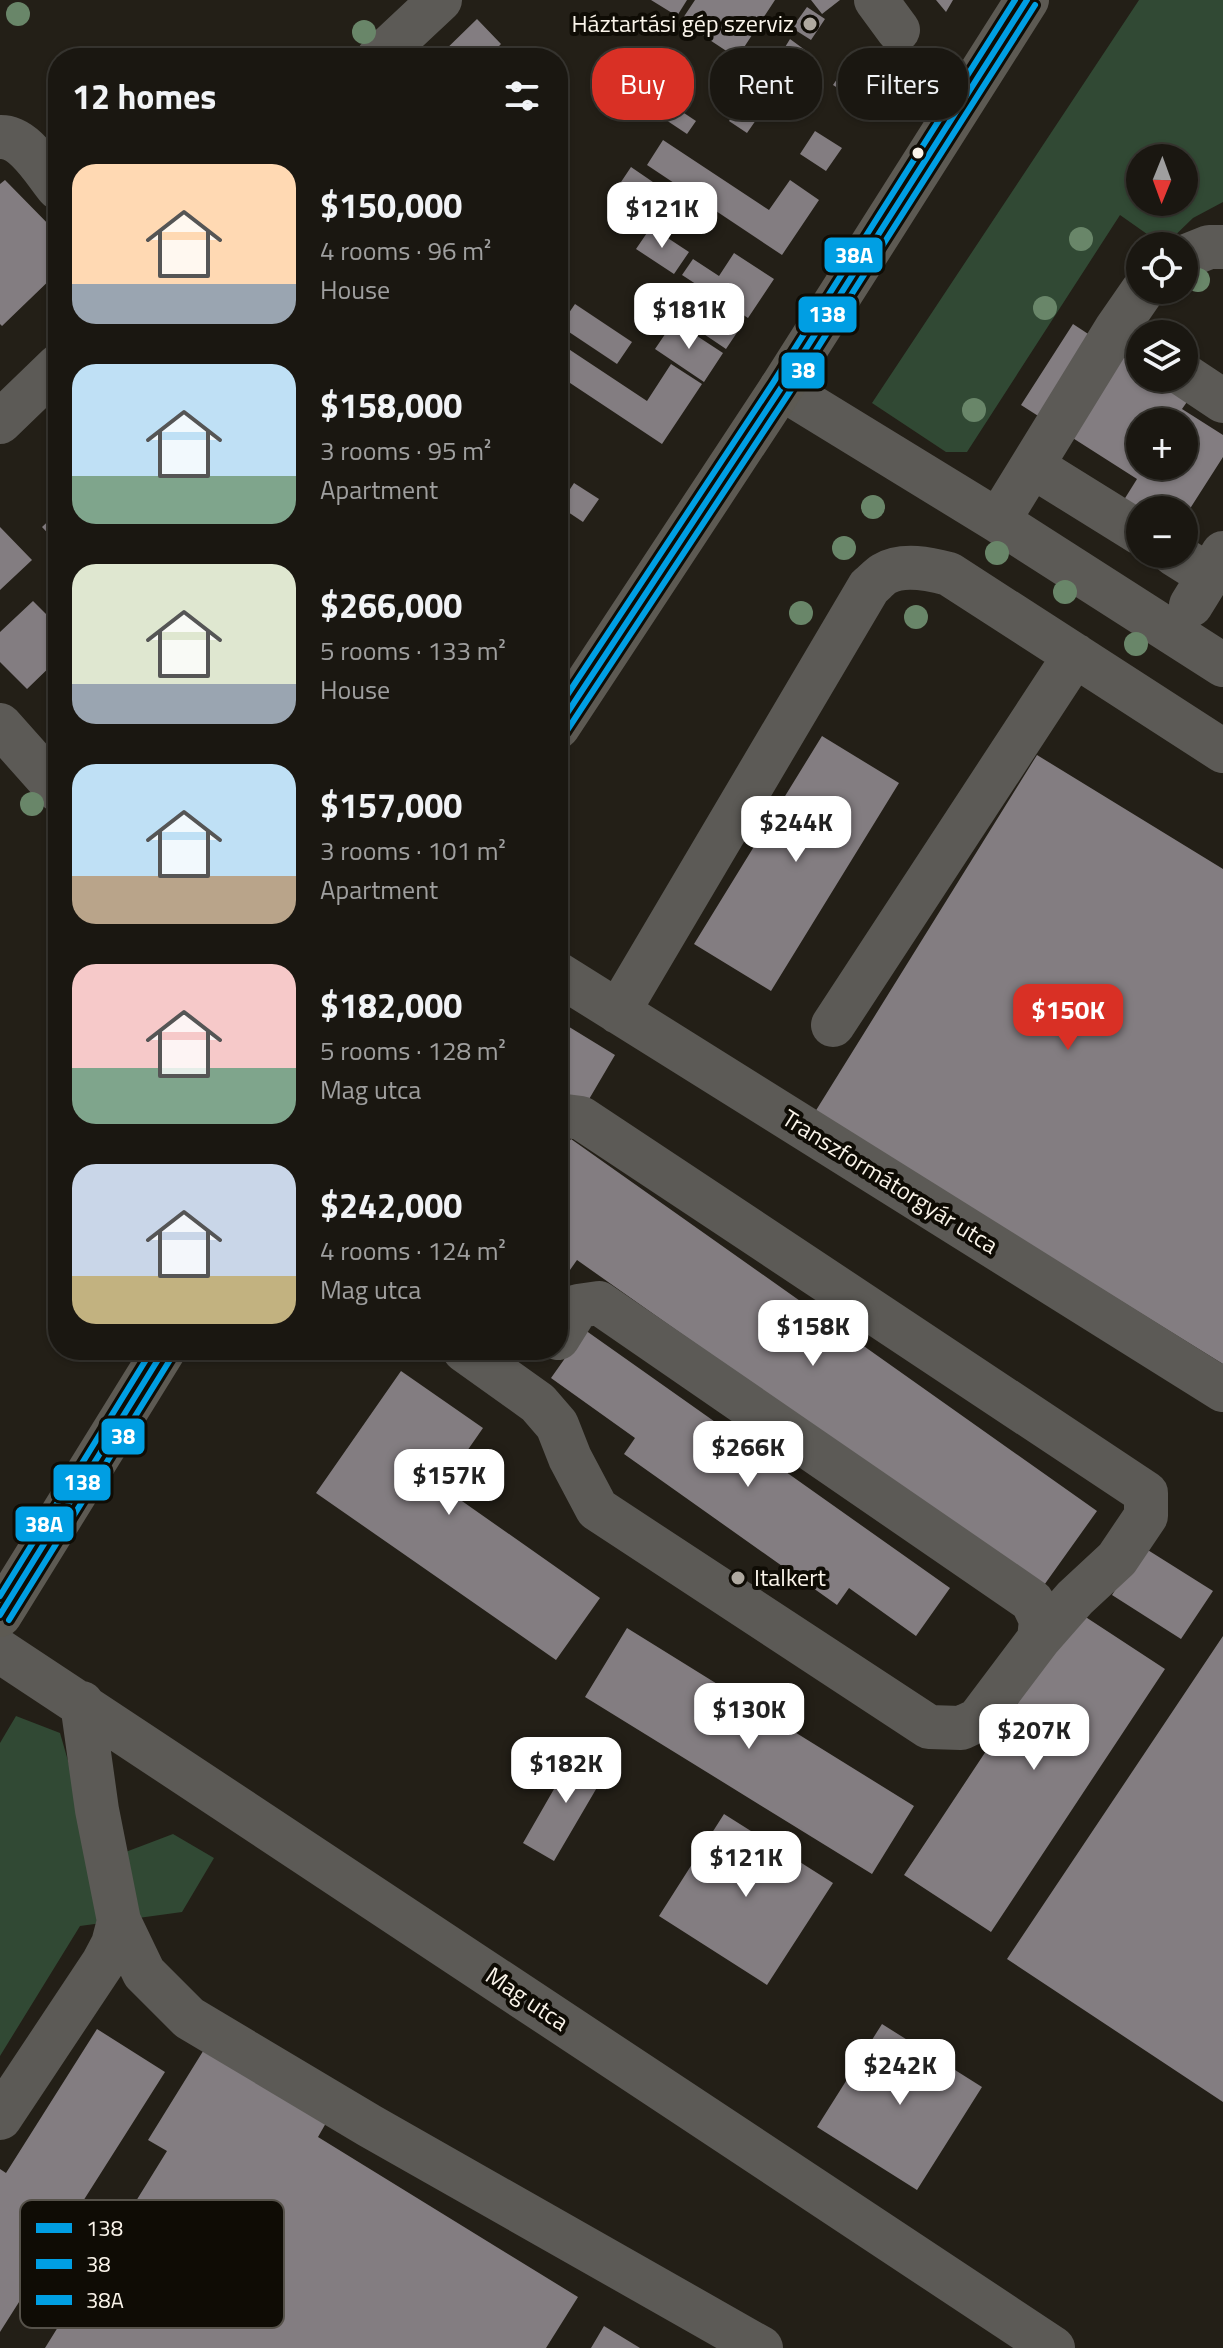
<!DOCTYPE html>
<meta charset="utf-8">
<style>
:root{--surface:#1a1711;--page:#23201a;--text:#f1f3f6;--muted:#9f9f9f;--line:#383631;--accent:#d93025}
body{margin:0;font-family:"Titillium Web",sans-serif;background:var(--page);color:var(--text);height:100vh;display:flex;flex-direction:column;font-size:30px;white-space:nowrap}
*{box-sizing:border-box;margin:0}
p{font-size:26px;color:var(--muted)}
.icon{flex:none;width:44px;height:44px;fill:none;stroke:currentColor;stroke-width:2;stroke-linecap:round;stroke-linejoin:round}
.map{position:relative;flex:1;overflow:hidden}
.sheet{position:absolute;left:48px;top:48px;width:520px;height:1312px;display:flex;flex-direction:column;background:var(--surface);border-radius:32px;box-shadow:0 2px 6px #0004,0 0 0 2px var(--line)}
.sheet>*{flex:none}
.guide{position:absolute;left:592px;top:48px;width:510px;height:72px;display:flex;gap:16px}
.needle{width:52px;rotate:181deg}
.controls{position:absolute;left:1126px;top:144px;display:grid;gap:16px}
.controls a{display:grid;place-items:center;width:72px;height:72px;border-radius:50%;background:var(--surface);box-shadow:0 2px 6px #0004,0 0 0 2px var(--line);font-size:40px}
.price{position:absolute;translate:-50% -68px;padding:0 18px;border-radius:16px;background:#fff;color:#222;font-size:26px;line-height:52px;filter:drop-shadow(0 2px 4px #0008)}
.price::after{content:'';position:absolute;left:50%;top:48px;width:24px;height:18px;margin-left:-12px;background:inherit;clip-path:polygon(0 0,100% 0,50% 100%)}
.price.on{background:var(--accent);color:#fff}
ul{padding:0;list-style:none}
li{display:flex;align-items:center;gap:24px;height:200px;padding:0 24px}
li span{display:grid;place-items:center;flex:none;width:224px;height:160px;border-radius:24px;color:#555}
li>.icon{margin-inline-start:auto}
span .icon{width:96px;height:96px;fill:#fffc;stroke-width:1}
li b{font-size:34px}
h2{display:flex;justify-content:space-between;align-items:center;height:96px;padding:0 24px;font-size:34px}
.pill{padding:0 28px;border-radius:32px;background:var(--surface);box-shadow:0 2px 6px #0004,0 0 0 2px var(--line);font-size:28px;line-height:72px}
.pill.on{background:var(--accent);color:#fff}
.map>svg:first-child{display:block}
.green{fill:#314934;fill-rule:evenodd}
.building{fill:#837d81;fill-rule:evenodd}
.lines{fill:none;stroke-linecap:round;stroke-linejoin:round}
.minor{stroke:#5c5a56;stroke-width:44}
.major{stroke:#5d5a53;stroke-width:44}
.bus-1-casing{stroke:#0f0c05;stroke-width:12}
.bus-2-casing{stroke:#0f0c05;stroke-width:12}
.bus-3-casing{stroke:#0f0c05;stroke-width:12}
.bus-1{stroke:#009ee3;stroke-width:6}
.bus-2{stroke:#009fe3;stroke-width:6}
.bus-3{stroke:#009fe3;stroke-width:6}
.tree{fill:#698669}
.poi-dot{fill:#afa9a0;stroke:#0f0c05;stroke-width:3}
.bus-dot{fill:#faf4ea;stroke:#0f0c05;stroke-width:3}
.labels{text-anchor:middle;stroke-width:8;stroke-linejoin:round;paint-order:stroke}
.poi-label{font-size:24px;fill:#faf4ea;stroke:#0f0c05;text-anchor:end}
.street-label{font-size:24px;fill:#faf4ea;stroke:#0f0c05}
.key{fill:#0f0c05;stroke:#56524a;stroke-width:2}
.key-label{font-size:22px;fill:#faf4ea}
.line-badge{stroke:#0f0c05;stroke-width:3}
.badge-label{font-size:22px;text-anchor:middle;font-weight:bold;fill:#fff}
</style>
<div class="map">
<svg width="1223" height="2348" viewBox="0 0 1223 2348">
<rect width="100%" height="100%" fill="#231f17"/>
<path class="green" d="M1139,0H1223V202L1193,218L1164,246L1120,215L967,452H946L872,403ZM1140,158H1184V202H1140Z
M16,1716L60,1733L86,1823L123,1853L173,1834L214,1858L182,1912L80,1926L0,2056V1743Z"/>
<path class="building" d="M651,0H687L677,16Z
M695,0H775L737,58L681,21Z
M811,0H840L822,14Z
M936,0H953L946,12Z
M807,7L825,19L811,40L792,28Z
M477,19L501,44L487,58H437Z
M790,39L805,50L774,97L752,82L769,57L776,62Z
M851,58L876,74L858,101L833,85Z
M751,87L770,100L747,133L729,121Z
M651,91L696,121L687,134L642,104Z
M815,131L842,148L826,171L800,154Z
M663,140L769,210L790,180L819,200L782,255L647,165Z
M631,167L669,193L659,208L621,182Z
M5,180L58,234V272L2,326L0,324V184Z
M651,227L689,252L674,274L636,249Z
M734,253L774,279L748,318L682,275L693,259L719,276Z
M710,299L744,322L726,349L692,326Z
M575,304L632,342L617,364L560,326Z
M674,321L723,353L704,382L655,349Z
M1073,324L1140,368V378H1156L1189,399L1182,409L1223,435V457L1184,518V510H1140L1122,503L1137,479L1021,405ZM1140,422H1184V466H1140Z
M558,342L647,401L671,364L702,384L662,444L558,375Z
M574,483L599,499L583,522L559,506Z
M58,512V544L42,527Z
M0,527L32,560L0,590Z
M33,601L58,626V659L27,689L0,662V632Z
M822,736L899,783L771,991L694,944Z
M1037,755L1223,869V1364L815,1112Z
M566,1025L615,1055L585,1106L558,1090V1039Z
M571,1139L1097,1511L1042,1588L577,1260L558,1287V1157Z
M585,1330L950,1588L916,1636L849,1588L837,1605L624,1454L635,1438L551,1378Z
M401,1371L483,1428L442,1487L600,1598L556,1660L316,1493Z
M1143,1547L1213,1591L1181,1639L1112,1595Z
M1078,1612L1165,1669L991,1932L904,1875Z
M627,1628L914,1806L872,1874L585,1697Z
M1223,1636V2102L1007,1959Z
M577,1749L609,1767L554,1861L523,1843Z
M724,1814L833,1883L767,1985L659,1916Z
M882,2024L982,2087L917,2190L817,2127Z
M97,2029L165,2072L0,2332V2169L6,2173Z
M205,2048L326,2123L318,2137L578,2297L546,2348H45L167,2151L148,2140Z
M604,2326L640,2348H591Z"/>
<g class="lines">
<path class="minor" d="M876,0L898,30
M378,58L440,0
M0,137C25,136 43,170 58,188
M1184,257L1209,247H1223
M1184,375L1223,401
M781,388L998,521L1223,665
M0,422L58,366
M1032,466L1140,533
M998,521L1116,329L1143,290
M1174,554L1209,576
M1191,605L1223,553
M0,725L58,790
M558,974L1223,1390
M618,1012L869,587C874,583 879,577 884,574C903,563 930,569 949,574L1223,751
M833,1025L1075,655
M558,1115L581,1118L1146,1493V1516L1117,1559L1075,1598L1039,1639
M464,1350L538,1403L557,1425L570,1458L597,1509L929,1727L961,1728L978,1720L1039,1639L1041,1620L1032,1601L599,1303L578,1306L558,1338
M0,1651L1053,2348
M82,1703L97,1810L119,1921L144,1973L189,2018L370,2126L761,2348
M0,2118L103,1963L113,1944L119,1921"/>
<path class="major" d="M558,727L781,388L1027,0
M0,1615L164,1350"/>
<g class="bus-1-casing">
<path id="bus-1" d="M558,727L781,388L1027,0
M0,1615L164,1350"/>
</g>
<g class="bus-2-casing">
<path id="bus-2" d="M566,732L789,393L1035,5
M9,1620L173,1355"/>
</g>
<g class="bus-3-casing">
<path id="bus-3" d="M558,709L773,383L1015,0
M0,1596L152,1350"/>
</g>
<use href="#bus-1" class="bus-1"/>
<use href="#bus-2" class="bus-2"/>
<use href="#bus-3" class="bus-3"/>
</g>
<g class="tree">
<circle cx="18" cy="14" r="12"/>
<circle cx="364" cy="32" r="12"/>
<circle cx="1081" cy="239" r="12"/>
<circle cx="1198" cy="280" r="12"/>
<circle cx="1045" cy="308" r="12"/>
<circle cx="974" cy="410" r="12"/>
<circle cx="873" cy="507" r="12"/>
<circle cx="844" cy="548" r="12"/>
<circle cx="997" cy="553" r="12"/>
<circle cx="1065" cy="592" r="12"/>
<circle cx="801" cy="613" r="12"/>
<circle cx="916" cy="617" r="12"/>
<circle cx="1136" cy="644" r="12"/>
<circle cx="32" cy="804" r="12"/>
</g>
<g class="poi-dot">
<circle cx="810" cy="24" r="8"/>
<circle cx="738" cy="1578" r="8"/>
</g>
<circle class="bus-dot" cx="918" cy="153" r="7"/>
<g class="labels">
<g class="poi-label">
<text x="794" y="32">Háztartási gép szerviz</text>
<text x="754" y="1586" text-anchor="start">Italkert</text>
</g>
<g class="street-label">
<text transform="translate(890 1182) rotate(32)" y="8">Transzformátorgyár utca</text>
<text transform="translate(527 1999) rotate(34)" y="8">Mag utca</text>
</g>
</g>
<rect x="20" y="2200" width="264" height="128" rx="12" class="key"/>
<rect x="36" y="2223" width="36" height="10" fill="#009ee3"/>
<rect x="36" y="2259" width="36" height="10" fill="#009fe3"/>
<rect x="36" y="2295" width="36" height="10" fill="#009fe3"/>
<g class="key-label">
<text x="86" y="2236">138</text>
<text x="86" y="2272">38</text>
<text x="86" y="2308">38A</text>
</g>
<g class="line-badge">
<rect x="823" y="236" width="61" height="38" rx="8" fill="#009fe3"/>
<rect x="797" y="295" width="61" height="39" rx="8" fill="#009ee3"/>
<rect x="780" y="351" width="46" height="39" rx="8" fill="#009fe3"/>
<rect x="100" y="1417" width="46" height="39" rx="8" fill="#009fe3"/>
<rect x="52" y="1463" width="60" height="39" rx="8" fill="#009ee3"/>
<rect x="14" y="1505" width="61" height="38" rx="8" fill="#009fe3"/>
</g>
<g class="badge-label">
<text x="854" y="263">38A</text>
<text x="827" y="322">138</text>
<text x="803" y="378">38</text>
<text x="123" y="1444">38</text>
<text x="82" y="1490">138</text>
<text x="44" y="1532">38A</text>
</g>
</svg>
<div class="controls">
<a><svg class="needle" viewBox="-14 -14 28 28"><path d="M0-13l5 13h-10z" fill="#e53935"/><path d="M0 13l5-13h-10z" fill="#9f9f9f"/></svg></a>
<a><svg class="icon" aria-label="locate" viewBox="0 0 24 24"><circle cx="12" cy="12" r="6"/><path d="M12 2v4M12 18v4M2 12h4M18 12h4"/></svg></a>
<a><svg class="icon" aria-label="layers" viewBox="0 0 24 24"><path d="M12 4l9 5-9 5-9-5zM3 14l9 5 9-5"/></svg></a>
<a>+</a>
<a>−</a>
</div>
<b class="price" style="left:662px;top:250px">$121K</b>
<b class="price" style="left:689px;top:351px">$181K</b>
<b class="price" style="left:796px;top:864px">$244K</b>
<b class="price on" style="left:1068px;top:1052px">$150K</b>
<b class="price" style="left:813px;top:1368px">$158K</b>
<b class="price" style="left:748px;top:1489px">$266K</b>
<b class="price" style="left:449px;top:1517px">$157K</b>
<b class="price" style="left:749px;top:1751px">$130K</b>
<b class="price" style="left:1034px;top:1772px">$207K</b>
<b class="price" style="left:566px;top:1805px">$182K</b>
<b class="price" style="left:746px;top:1899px">$121K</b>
<b class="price" style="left:900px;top:2107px">$242K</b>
<div class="guide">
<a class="pill on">Buy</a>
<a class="pill">Rent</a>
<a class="pill">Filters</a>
</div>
<section class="sheet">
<h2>12 homes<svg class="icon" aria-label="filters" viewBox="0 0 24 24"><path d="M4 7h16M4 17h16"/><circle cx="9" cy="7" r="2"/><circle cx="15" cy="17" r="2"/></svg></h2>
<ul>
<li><span style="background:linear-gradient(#ffd9b3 75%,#9aa5b1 0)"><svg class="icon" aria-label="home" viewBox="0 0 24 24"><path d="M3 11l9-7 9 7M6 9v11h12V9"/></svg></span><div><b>$150,000</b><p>4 rooms · 96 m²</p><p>House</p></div></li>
<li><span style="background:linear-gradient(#bfe0f5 70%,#7fa58c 0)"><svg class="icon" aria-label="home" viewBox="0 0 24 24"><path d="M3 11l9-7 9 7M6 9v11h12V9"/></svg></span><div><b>$158,000</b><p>3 rooms · 95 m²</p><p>Apartment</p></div></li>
<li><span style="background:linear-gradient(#dfe7d0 75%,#9aa5b1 0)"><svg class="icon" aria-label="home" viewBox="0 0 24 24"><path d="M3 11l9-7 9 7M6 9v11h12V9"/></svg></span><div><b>$266,000</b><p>5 rooms · 133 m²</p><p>House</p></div></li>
<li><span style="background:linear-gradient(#bfe0f5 70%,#b9a48a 0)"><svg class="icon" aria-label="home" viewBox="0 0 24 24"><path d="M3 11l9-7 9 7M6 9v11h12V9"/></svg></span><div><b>$157,000</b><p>3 rooms · 101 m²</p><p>Apartment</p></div></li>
<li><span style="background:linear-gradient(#f6c9c9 65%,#7fa58c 0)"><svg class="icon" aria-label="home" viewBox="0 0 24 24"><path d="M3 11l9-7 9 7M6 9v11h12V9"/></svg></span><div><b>$182,000</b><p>5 rooms · 128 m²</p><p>Mag utca</p></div></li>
<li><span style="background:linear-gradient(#c9d6e8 70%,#c2b280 0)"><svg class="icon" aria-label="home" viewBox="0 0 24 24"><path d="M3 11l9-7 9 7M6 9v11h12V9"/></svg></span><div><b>$242,000</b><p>4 rooms · 124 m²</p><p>Mag utca</p></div></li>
</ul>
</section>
</div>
